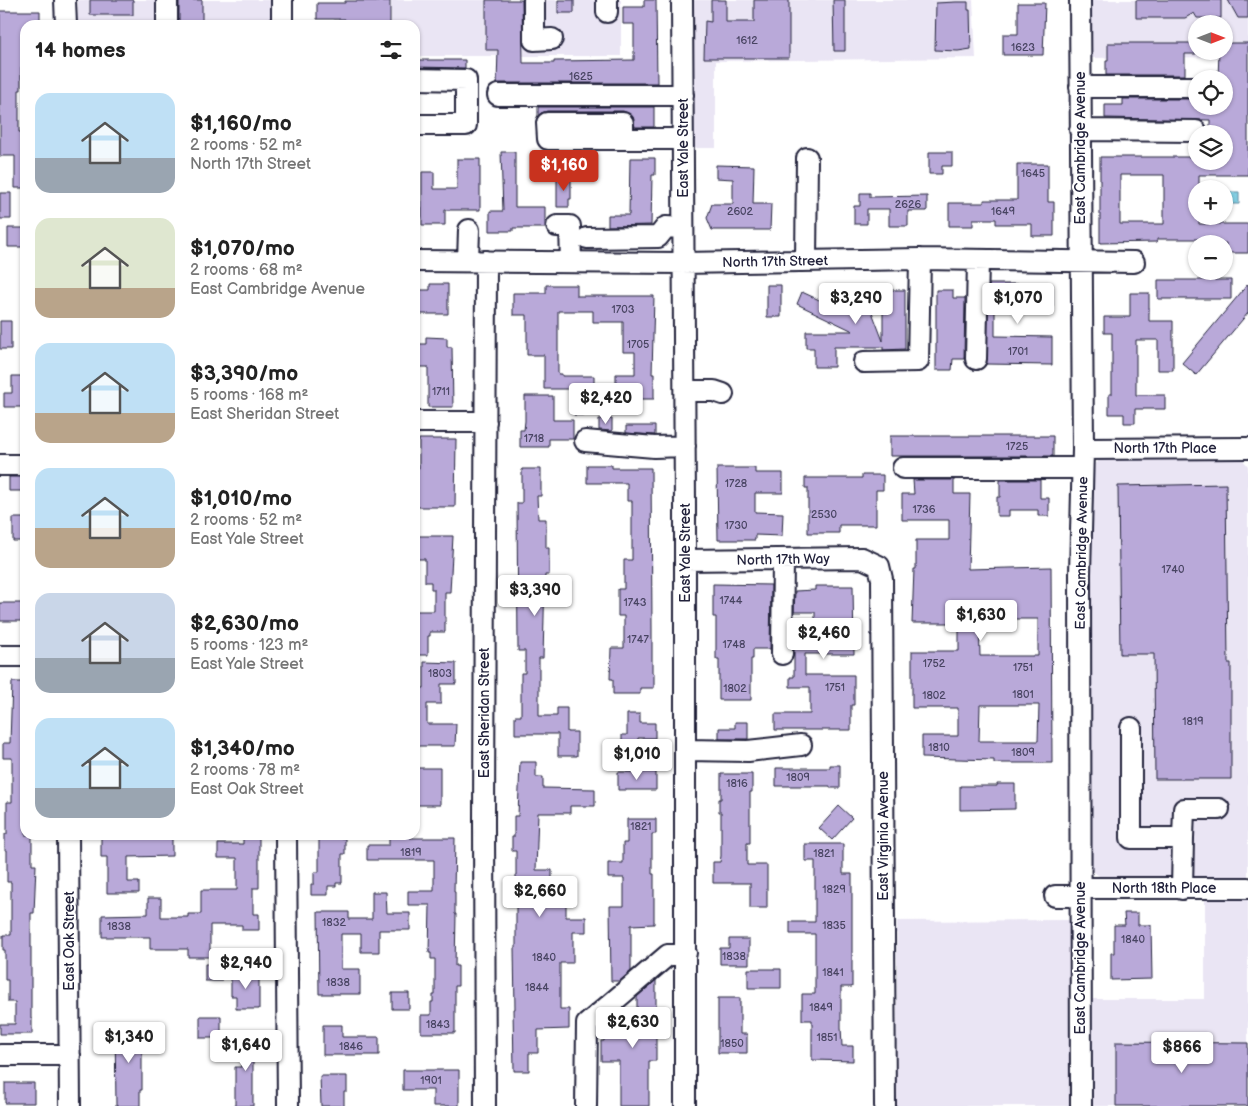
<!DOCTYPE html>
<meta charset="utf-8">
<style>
:root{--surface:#fff;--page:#f6f6f6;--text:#222;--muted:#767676;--accent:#c8321e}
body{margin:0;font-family:"Balsamiq Sans",sans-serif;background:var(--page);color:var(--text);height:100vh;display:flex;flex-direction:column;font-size:19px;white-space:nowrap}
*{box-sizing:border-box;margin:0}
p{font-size:16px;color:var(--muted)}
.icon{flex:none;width:28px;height:28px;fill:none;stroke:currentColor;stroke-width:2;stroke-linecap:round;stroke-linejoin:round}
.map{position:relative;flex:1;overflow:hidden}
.details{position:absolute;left:20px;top:20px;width:400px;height:820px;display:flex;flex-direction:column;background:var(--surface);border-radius:15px;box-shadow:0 1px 4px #0004}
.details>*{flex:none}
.needle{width:32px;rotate:90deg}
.controls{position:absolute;left:1188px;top:15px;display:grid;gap:10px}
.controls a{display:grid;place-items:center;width:45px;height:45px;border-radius:50%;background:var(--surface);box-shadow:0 1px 4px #0004;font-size:25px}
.price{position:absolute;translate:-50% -42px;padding:0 11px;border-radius:5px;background:#fff;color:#222;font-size:16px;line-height:32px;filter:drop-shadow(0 1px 2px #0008)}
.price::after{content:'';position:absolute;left:50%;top:30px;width:15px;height:11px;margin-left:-8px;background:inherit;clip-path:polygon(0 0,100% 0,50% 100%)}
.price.selected{background:var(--accent);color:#fff}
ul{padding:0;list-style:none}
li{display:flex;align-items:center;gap:15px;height:125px;padding:0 15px}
li span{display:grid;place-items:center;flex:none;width:140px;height:100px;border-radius:15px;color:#555}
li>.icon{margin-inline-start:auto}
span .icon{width:60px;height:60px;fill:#fffc;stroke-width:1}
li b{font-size:21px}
h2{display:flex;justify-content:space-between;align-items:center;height:60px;padding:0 15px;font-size:21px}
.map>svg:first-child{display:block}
.built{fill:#eae5f4;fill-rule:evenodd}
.water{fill:#83cfe3;stroke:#5c8aa0}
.building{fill:#b9a9d9;stroke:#22223b;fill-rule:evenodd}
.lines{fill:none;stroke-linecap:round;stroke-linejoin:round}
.minor-casing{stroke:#22223b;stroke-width:24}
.minor{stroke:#fff;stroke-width:20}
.labels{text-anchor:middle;stroke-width:4;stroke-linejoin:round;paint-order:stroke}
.number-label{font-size:11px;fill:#484462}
.street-label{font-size:14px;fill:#22223b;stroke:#fff}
</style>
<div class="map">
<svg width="1248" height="1106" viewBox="0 0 1248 1106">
<rect width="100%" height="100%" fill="#fff"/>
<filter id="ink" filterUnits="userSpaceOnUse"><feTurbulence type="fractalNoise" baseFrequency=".02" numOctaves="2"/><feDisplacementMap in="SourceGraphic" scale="10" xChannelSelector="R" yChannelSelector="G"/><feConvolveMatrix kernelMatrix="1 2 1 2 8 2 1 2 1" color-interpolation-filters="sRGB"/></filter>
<g filter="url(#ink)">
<path class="built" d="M78,0H276V25H78Z
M391,0H621V56H415V25H391Z
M694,0H973L976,58L716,61V148H694Z
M1089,0H1248V57L1089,58ZM1196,24H1224V51H1196Z
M1106,458L1239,459L1243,460L1248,466V1106H1093L1092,999H1205V876H1099L1094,872L1091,867L1090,579L1093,479L1095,465L1100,459Z
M1069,920L1070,1106H897V921Z"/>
<path class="water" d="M1224,192H1239V204H1224Z"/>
<path class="building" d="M90,0H133V15H90Z
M179,0H202V25H179Z
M486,0H522L523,63H554V61L634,60V24H623V7H644V0H656L657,83H497L498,50H486Z
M558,0H574V13H558Z
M711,0H726V22H754V0H789V58H704L705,21L711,22Z
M833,0H845V51H834Z
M1136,0H1221V18H1197L1194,13L1185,18H1136Z
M1228,0H1248V18H1238Z
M345,1H390V25H345V19H317V3H345Z
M956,2H968V10H970L971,49L958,51L935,50L936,3Z
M1018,3H1045L1043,55H1003V34H1018Z
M0,11H40V25H25V67H21V90H19V132H25V188H15V156H0Z
M1108,43H1196V54H1185V75H1106V60H1108Z
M1224,43H1248V175H1199V189H1196V216H1199V224H1248V253H1226V243H1207V239H1157V242L1100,243V157H1196V161H1224V134H1210V120L1105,118V105H1123V99H1194V104H1196V106H1224V79H1218L1219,51H1224ZM1120,175H1164V224H1120Z
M415,60H465V68L415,67Z
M538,107H654V127H635L633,117L628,113L623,111H547L541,113L538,116Z
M501,152H515V207H545V228H513V231H490V211H503Z
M929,152H952V166H942V174H929Z
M630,158H655V175H652L651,225L608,226V215H629Z
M457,159H480V210H445V225H422V172H434V189H457Z
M1017,164H1048V202H1054V236H1032V224H996V219H973V226H949V203H984V200H1017Z
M716,165L754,166L753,204H771L770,230H712L707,218L712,204H733V179L716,178Z
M557,177H571V199H569V207H557Z
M0,193H11V219H0Z
M860,193H870V197L927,196V211H908V226H889V209H867V224H854V206H860Z
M8,228H25V247H8Z
M1158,280H1231V299H1158Z
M430,284H448V314H415V290H430Z
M989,284H1053V309H995V336L1052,337V365L986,364Z
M1248,284V313L1196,375L1182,363Z
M546,285H577V296H654L652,374H654V399H616V374H635V352H623V322H593V311H558V374H562V376H594V415H574V389H544V355H527V315H513V293H546Z
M767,285H781V317H767Z
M883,290H905V349L883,350V347H834V367H814V348H806V331H853L797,304L802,292L828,304L864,291L883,341Z
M936,290H953V298H965L964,359H953L952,370H936Z
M1130,293H1149V321H1173V370H1158V340H1136V395H1165V409H1135V423H1124V414H1109V394H1112V333H1104V317H1130Z
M0,321H11V349H0Z
M426,337L447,338V347H452L453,407H428V367H415V344H426Z
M12,376H25V407H4V393H12Z
M525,396H553V420H573V439H549V447H520V430H524L525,421Z
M599,419H612V431L599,430Z
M626,426H655V435L626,433Z
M890,436H1053V456H890Z
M419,439H456L455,507H415V468H419Z
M587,465H612V468H651L652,629V673H654V688H640V694H613V679H610L611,648H624V616H618V589H624V560H632V501H627V483H587Z
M717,468H755V473H783V493H755V512L783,513L782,536L755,535V540H718Z
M522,469H541V496H537L538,519H546V548H549V575H545L543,658H539V716H557V708H567V732H577V756H558V734H515V716H521V673H525V651H518L517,503H522Z
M862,475H883V490H876V525H839V533H808V488H805V478H862Z
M9,477H25V491H9Z
M913,480H954V494H970L968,569L1051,567L1052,763H994V760L922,758V736H958V708H912V651H959V631L958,623H912L914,569H916V540H949V520H902V494H914ZM979,619H1038V656H980ZM980,705H1039L1038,741H979Z
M1000,480H1040V498H1049V516H1038V510H1009V516H997V497H1000Z
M1226,484L1228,663H1231V779H1155L1154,654H1120L1118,486Z
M13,518H25V541H13Z
M415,536H453L450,592H445V632H430V636H428V655H415V611H434V589H431V582H425V559H415Z
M713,584L771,585L770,649H753V659H751V700H719V659H716V617H713Z
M815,586H853L854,654H805V675H854V705H851V730H775V714H810V687H790V677H794V636H815V612H794L795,591L815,590Z
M0,603H25V621H0Z
M424,662L456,663V684H441V704H427V724H456L455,746H415V688H424Z
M12,682H25V835H32V865H36L34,913H31V1019H32V1034H0V1024H15V1002H8V980H5V950H3V935H11V882H7V850H5V834H7V802H12V758H3V743H10Z
M627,714H640V723H655V738H638V745H622V735H627Z
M735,722H748V739H719V728H735Z
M520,762H536V777H543V788L595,789V806H570V813H538L536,870H552V879H566V917H586V932H573V963H560V1009H569V1029L538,1030V1053H529V1071H514L513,1009H515L514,948H516V851H512V837H514V816H518Z
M830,765H840V788H830V786H776V768H830Z
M415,768H440V805H415Z
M618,772H656V790H618Z
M721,774H752V792H750V843H747V865H767V908H750V883H713V862H720L721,856V812H719V799H721Z
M997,784H1015V809L960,810V786H997Z
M839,806L852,818L832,840L819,828Z
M627,819H656V834H652V874H654V924L631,925V971L620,981H611L610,906H624V878H608V863H623V843H627Z
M319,835H341V838H345V854H342V883H336V886H328V895H311V884H314V872H319Z
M389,835H410V838H455L454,892H455V914H456L455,966H458V986H455V1033H421V1015H431V1002H433V995H435V959H431V953H429L430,905H408V891H434V860H367V845H389Z
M101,837H172V856L128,857V882H139V893H107V857H101Z
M243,837H259V888H253V914H259V930H242V925H210V957H188V949H150V937H102V915L148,914V898H161V917H188V914H201V890H237V858H218V844H243Z
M805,844H843V874H852V987H841V1027L842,1046H853V1061L812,1060V1020H802V994H815V934H790V922H815V861H805Z
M372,892H386L387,913H410V930H379V952H361V934H341V969H360V994H319L318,912H349V919H372Z
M1124,913H1138V925H1151L1152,979L1111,980V953H1114V925H1125Z
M729,939H749V964H720V948H729Z
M205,964H221V981H205Z
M748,969H781V988H748Z
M231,972H256V979H259V1009H236V996H231Z
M656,980V1061H649V1106H619V1061H601V1041H604V1025L613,1017H637V997Z
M392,993H409V1009H392Z
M718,998H740V1034H747V1053H718Z
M200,1016H221V1038H200Z
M115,1024H139V1034H144V1050H142V1090H140V1106H116Z
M323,1025H342V1037H379V1055H323Z
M241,1035H256V1054H253V1106H235V1067H241Z
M1116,1042L1248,1043V1106H1116Z
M403,1070H459V1106H433V1090H403Z
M320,1076H347V1092H344V1106H321Z
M5,1083H34V1103H5Z"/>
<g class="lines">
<g class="minor-casing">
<path id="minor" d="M65,0L66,25
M282,0V25
M534,0V40L552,39
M682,0L685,504V1106
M1080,0L1083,449L1080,574L1081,1106
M607,12V0
M167,25V0
M415,79L466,80V125H415
M1080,87H1196
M498,95H683
M1080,130L1196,131
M623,139V123H547L548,139H683
M557,226H570L571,262
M587,238L658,237L666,227L683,228
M415,261L683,263L920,259L1134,262
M468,261L469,230
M806,261L807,158
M976,359L978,260
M864,362L918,361L920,259
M685,391H714L723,394
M415,422H486
M585,441L654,447L685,446
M1083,449L1248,448
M0,465H25
M903,468H1082
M685,560L862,558L879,566L882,579L885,1106
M782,654L783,559
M0,656H25
M1131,728V838H1183L1182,889
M686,750L748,751L801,745
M68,835L70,1106
M286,835L288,1106
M1183,838L1184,809H1219
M1080,888H1248
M1055,896H1080
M0,1055H70
M485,1106L484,821L486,261
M586,1106L587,1024L668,955L686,953"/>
</g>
<use href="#minor" class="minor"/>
</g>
</g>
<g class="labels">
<g class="number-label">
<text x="747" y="44">1612</text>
<text x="1023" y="51">1623</text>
<text x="581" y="80">1625</text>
<text x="1033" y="177">1645</text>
<text x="908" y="208">2626</text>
<text x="740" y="215">2602</text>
<text x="1003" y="215">1649</text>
<text x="623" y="313">1703</text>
<text x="638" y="348">1705</text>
<text x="1018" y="355">1701</text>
<text x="441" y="395">1711</text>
<text x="534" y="442">1718</text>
<text x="1017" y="450">1725</text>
<text x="736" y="487">1728</text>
<text x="924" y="513">1736</text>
<text x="824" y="518">2530</text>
<text x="736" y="529">1730</text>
<text x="1173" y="573">1740</text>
<text x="731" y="604">1744</text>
<text x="635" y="606">1743</text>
<text x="638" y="643">1747</text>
<text x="734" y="648">1748</text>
<text x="934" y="667">1752</text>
<text x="1023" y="671">1751</text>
<text x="440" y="677">1803</text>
<text x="835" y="691">1751</text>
<text x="735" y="692">1802</text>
<text x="1023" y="698">1801</text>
<text x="934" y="699">1802</text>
<text x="1193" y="725">1819</text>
<text x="939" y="751">1810</text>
<text x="1023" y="756">1809</text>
<text x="798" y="781">1809</text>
<text x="737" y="787">1816</text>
<text x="641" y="830">1821</text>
<text x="411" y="856">1819</text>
<text x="824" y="857">1821</text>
<text x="834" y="893">1829</text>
<text x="334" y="926">1832</text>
<text x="834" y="929">1835</text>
<text x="119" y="930">1838</text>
<text x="1133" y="943">1840</text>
<text x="734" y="960">1838</text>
<text x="544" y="961">1840</text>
<text x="833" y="976">1841</text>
<text x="338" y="986">1838</text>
<text x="537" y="991">1844</text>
<text x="821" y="1011">1849</text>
<text x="438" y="1028">1843</text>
<text x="827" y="1041">1851</text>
<text x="732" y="1047">1850</text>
<text x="351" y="1050">1846</text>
<text x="431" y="1084">1901</text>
</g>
<g class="street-label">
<text transform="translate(683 148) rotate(-90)" y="5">East Yale Street</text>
<text transform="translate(1080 148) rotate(-90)" y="5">East Cambridge Avenue</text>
<text transform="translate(775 261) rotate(-1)" y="5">North 17th Street</text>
<text x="1165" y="453">North 17th Place</text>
<text transform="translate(685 553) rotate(-90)" y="5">East Yale Street</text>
<text transform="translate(1081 553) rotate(-89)" y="5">East Cambridge Avenue</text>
<text transform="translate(783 559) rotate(-1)" y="5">North 17th Way</text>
<text transform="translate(484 713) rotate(-90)" y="5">East Sheridan Street</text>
<text transform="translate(883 836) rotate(-90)" y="5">East Virginia Avenue</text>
<text x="1164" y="893">North 18th Place</text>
<text transform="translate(69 941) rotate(-90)" y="5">East Oak Street</text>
<text transform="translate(1080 958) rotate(-90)" y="5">East Cambridge Avenue</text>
</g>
</g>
</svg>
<div class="controls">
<a><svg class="needle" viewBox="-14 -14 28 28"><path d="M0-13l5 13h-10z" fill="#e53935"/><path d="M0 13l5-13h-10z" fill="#767676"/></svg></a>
<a><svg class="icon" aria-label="locate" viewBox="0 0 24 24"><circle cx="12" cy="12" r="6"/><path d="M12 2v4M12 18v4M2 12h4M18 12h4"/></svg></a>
<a><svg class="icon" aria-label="layers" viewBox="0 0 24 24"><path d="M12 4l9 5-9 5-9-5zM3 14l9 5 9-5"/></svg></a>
<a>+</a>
<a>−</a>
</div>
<b class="price selected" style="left:564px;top:192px">$1,160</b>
<b class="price" style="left:856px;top:325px">$3,290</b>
<b class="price" style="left:1018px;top:325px">$1,070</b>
<b class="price" style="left:606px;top:425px">$2,420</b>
<b class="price" style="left:535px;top:617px">$3,390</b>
<b class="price" style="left:981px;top:642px">$1,630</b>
<b class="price" style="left:824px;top:660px">$2,460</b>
<b class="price" style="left:637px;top:781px">$1,010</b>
<b class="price" style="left:540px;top:918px">$2,660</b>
<b class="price" style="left:246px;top:990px">$2,940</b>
<b class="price" style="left:633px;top:1049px">$2,630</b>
<b class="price" style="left:129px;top:1064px">$1,340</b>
<b class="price" style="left:246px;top:1072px">$1,640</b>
<b class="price" style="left:1182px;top:1074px">$866</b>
<section class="details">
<h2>14 homes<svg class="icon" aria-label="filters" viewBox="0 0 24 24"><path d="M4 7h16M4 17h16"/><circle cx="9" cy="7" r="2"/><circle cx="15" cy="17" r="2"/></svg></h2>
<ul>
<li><span style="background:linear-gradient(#bfe0f5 65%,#9aa5b1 0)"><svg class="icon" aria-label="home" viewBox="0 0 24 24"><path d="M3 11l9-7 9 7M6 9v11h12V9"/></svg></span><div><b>$1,160/mo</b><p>2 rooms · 52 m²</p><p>North 17th Street</p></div></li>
<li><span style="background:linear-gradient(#dfe7d0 70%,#b9a48a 0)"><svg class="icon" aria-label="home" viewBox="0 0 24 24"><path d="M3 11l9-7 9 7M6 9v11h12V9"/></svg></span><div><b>$1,070/mo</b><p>2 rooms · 68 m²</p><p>East Cambridge Avenue</p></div></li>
<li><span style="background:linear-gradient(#bfe0f5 70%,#b9a48a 0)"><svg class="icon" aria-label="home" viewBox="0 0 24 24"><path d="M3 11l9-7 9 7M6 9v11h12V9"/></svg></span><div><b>$3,390/mo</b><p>5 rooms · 168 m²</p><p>East Sheridan Street</p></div></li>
<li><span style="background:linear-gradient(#bfe0f5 60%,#b9a48a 0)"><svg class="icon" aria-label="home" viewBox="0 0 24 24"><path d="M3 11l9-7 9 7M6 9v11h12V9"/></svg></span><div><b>$1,010/mo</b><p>2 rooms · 52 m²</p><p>East Yale Street</p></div></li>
<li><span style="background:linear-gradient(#c9d6e8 65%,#9aa5b1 0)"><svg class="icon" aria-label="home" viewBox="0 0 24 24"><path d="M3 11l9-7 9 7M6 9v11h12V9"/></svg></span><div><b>$2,630/mo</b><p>5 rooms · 123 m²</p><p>East Yale Street</p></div></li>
<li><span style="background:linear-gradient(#bfe0f5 70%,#9aa5b1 0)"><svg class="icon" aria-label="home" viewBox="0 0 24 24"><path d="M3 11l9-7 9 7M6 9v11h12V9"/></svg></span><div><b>$1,340/mo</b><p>2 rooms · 78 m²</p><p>East Oak Street</p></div></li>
</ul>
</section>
</div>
